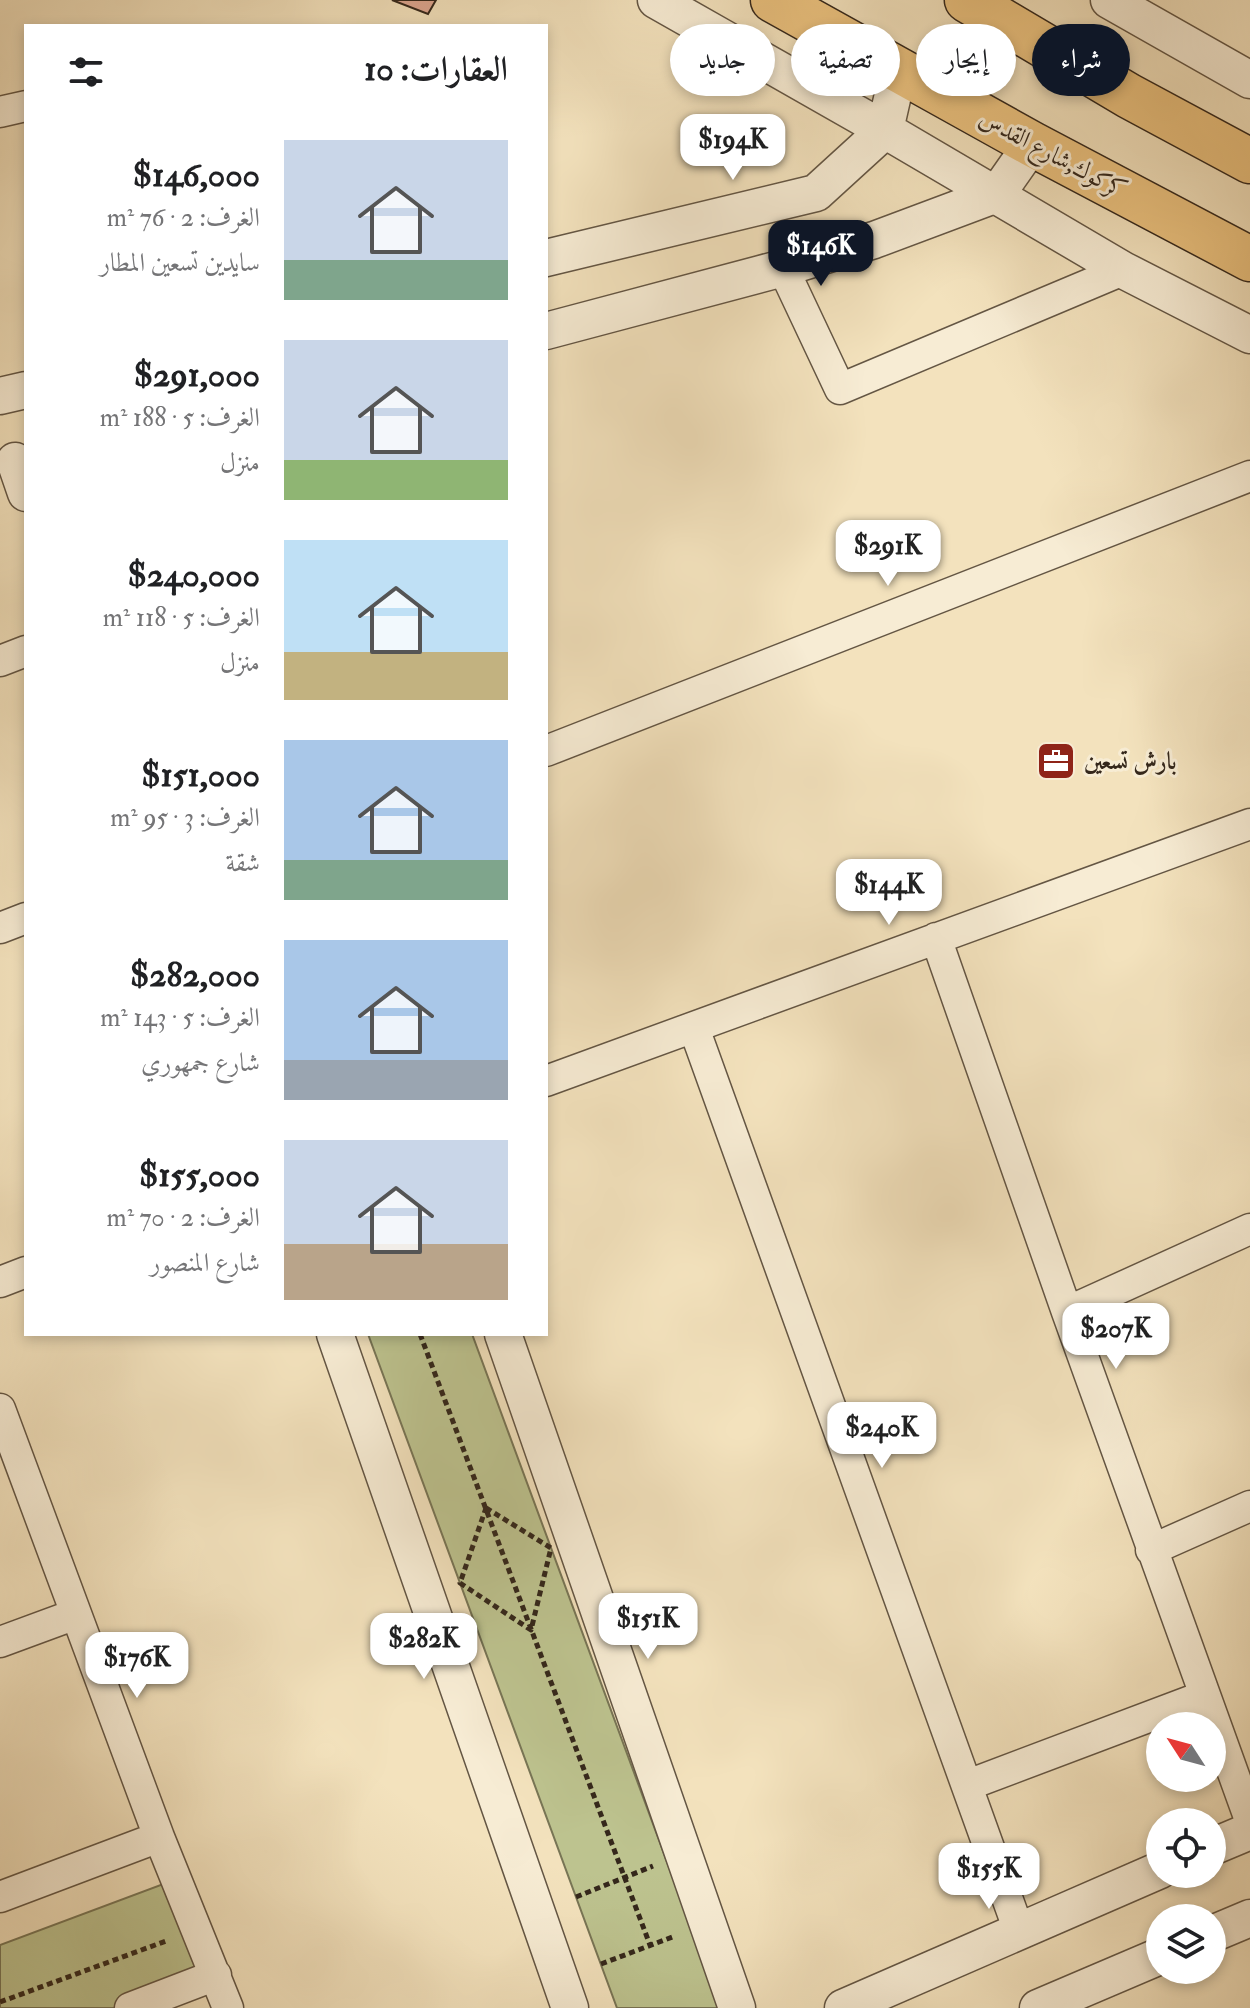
<!DOCTYPE html>
<html lang="ar">
<meta charset="utf-8">
<style>
:root{--surface:#fff;--page:#f2f2f2;--text:#202124;--muted:#757577;--accent:#111827}
body{margin:0;font-family:"IM FELL Double Pica",Amiri,serif;background:var(--page);color:var(--text);direction:rtl;height:100vh;display:flex;flex-direction:column;font-size:30px;white-space:nowrap}
*{box-sizing:border-box;margin:0}
p{font-size:26px;color:var(--muted)}
.icon{flex:none;width:44px;height:44px;fill:none;stroke:currentColor;stroke-width:2;stroke-linecap:round;stroke-linejoin:round}
.map{position:relative;flex:1;overflow:hidden;direction:ltr}
.panel{position:absolute;left:24px;top:24px;width:524px;height:1312px;display:flex;flex-direction:column;background:var(--surface);border-radius:0px;box-shadow:0 4px 12px #0003;direction:rtl}
.panel>*{flex:none}
.top-card{position:absolute;left:572px;top:24px;width:558px;height:72px;direction:rtl;display:flex;gap:16px}
.needle{width:52px;rotate:306deg}
.controls{position:absolute;left:1146px;top:1712px;display:grid;gap:16px}
.controls a{display:grid;place-items:center;width:80px;height:80px;border-radius:50%;background:var(--surface);box-shadow:0 4px 12px #0003;font-size:40px}
.price{position:absolute;translate:-50% -68px;padding:0 18px;border-radius:16px;background:#fff;color:#222;font-size:26px;line-height:52px;filter:drop-shadow(0 2px 4px #0008)}
.price::after{content:'';position:absolute;left:50%;top:48px;width:24px;height:18px;margin-left:-12px;background:inherit;clip-path:polygon(0 0,100% 0,50% 100%)}
.price.on{background:var(--accent);color:#fff}
ul{padding:0;list-style:none}
li{display:flex;align-items:center;gap:24px;height:200px;padding:0 40px}
li span{display:grid;place-items:center;flex:none;width:224px;height:160px;border-radius:0px;color:#555}
li>.icon{margin-inline-start:auto}
span .icon{width:96px;height:96px;fill:#fffc;stroke-width:1}
li b{font-size:34px}
h2{display:flex;justify-content:space-between;align-items:center;height:96px;padding:0 40px;font-size:34px}
.tag{padding:0 28px;border-radius:36px;background:var(--surface);box-shadow:0 4px 12px #0003;font-size:28px;line-height:72px}
.tag.on{background:var(--accent);color:#fff}
.map>svg:first-child{display:block}
.green{fill:#bdc38f;stroke:#787555;stroke-width:2}
.building{fill:#dda690;stroke:#34271b;stroke-width:2}
.lines{fill:none;stroke-linecap:round;stroke-linejoin:round}
.minor-casing{stroke:#645644;stroke-width:33}
.tertiary-casing{stroke:#645644;stroke-width:39}
.primary-casing{stroke:#34271b;stroke-width:47}
.path{stroke:#34271b;stroke-width:5;stroke-dasharray:6 4;stroke-linecap:butt}
.minor{stroke:#f7ecd4;stroke-width:30}
.tertiary{stroke:#f7ecd4;stroke-width:36}
.primary{stroke:#eac17e;stroke-width:44}
.labels{text-anchor:middle;stroke-width:6;stroke-linejoin:round;paint-order:stroke}
.street-label{font-size:24px;fill:#34271b;stroke:#f7ecd4}
.poi-label{font-size:24px;font-weight:bold;fill:#34271b;stroke:#f7ecd4;text-anchor:start}
</style>
<div class="map">
<svg width="1250" height="2008" viewBox="0 0 1250 2008">
<rect width="100%" height="100%" fill="#f3e2bd"/>
<filter id="stains"><feTurbulence type="fractalNoise" baseFrequency=".0025" numOctaves="4"/><feColorMatrix values="0 0 0 0 .2 0 0 0 0 .09 0 0 0 0 .02 0 0 0 .5 -.17"/></filter>
<radialGradient id="worn" r=".72"><stop offset=".6" stop-color="#630" stop-opacity="0"/><stop offset="1" stop-color="#630" stop-opacity=".3"/></radialGradient>
<path class="green" d="M368,1334H472L721,2008H617Z
M166,1883L202,1981L130,2008H0V1945Z"/>
<path class="building" d="M392,0H436L428,14Z"/>
<g class="lines">
<g class="minor-casing">
<path id="minor" d="M0,112L26,106
M783,268L840,389L1123,270
M0,661L26,651
M546,751L1250,476
M0,928L26,918
M936,938L1067,1312L1250,1820
M694,1028L1019,1931
M546,1081L1250,824
M0,1282L26,1272
M1067,1312L1250,1229
M0,1409L159,1837L228,2008
M1151,1550L1250,1506
M0,1642L76,1614
M968,1785L1204,1696
M0,1897L159,1837
M130,2008L216,1975"/>
</g>
<g class="tertiary-casing">
<path id="tertiary" d="M656,0L885,130L1123,270L1250,335
M1109,0L1250,80
M546,258L816,193L885,130L899,68
M546,331L783,268L874,240L997,194L1032,144
M0,396L26,390
M15,461L26,493
M335,1334L570,2008
M503,1334L737,2008
M1212,1847L1250,1831
M1212,1934L1250,1918
M843,2008L1160,1870
M1038,2008L1160,1956"/>
</g>
<g class="primary-casing">
<path id="primary" d="M773,0L1032,144L1250,259
M967,0L1129,96L1250,161"/>
</g>
<path class="path" d="M420,1334L650,1945
M486,1508L551,1548L531,1630L460,1583Z
M576,1897L653,1866
M601,1964L675,1936
M0,2002L166,1941"/>
<use href="#minor" class="minor"/>
<use href="#tertiary" class="tertiary"/>
<use href="#primary" class="primary"/>
</g>
<defs>
<g id="office-square" transform="scale(2)"><rect x="-9" y="-9" width="18" height="18" rx="4" fill="#8f2418" stroke="#f7ecd4"/><path d="M-6-3h4V-5.5h4V-3h4V5H-6ZM-1-4.5V-3h2v-1.5ZM-6 0V1H6V0Z" fill="#fff"/></g>
</defs>
<g fill-rule="evenodd">
<use href="#office-square" x="1056" y="761"/>
</g>
<g class="labels">
<g class="street-label">
<text transform="translate(1053 154) rotate(28)" y="8">كركوك,شارع القدس</text>
</g>
<g class="poi-label">
<text x="1084" y="769">بارش تسعين</text>
</g>
</g>
<rect width="100%" height="100%" filter="url(#stains)"/>
<rect width="100%" height="100%" fill="url(#worn)"/>
</svg>
<div class="controls">
<a><svg class="needle" viewBox="-14 -14 28 28"><path d="M0-13l5 13h-10z" fill="#e53935"/><path d="M0 13l5-13h-10z" fill="#757577"/></svg></a>
<a><svg class="icon" aria-label="locate" viewBox="0 0 24 24"><circle cx="12" cy="12" r="6"/><path d="M12 2v4M12 18v4M2 12h4M18 12h4"/></svg></a>
<a><svg class="icon" aria-label="layers" viewBox="0 0 24 24"><path d="M12 4l9 5-9 5-9-5zM3 14l9 5 9-5"/></svg></a>
</div>
<b class="price" style="left:733px;top:182px">$194K</b>
<b class="price on" style="left:821px;top:288px">$146K</b>
<b class="price" style="left:888px;top:588px">$291K</b>
<b class="price" style="left:889px;top:927px">$144K</b>
<b class="price" style="left:1116px;top:1371px">$207K</b>
<b class="price" style="left:882px;top:1470px">$240K</b>
<b class="price" style="left:648px;top:1661px">$151K</b>
<b class="price" style="left:424px;top:1681px">$282K</b>
<b class="price" style="left:137px;top:1700px">$176K</b>
<b class="price" style="left:989px;top:1911px">$155K</b>
<div class="top-card">
<a class="tag on">شراء</a>
<a class="tag">إيجار</a>
<a class="tag">تصفية</a>
<a class="tag">جديد</a>
</div>
<section class="panel">
<h2>العقارات: 10<svg class="icon" aria-label="filters" viewBox="0 0 24 24"><path d="M4 7h16M4 17h16"/><circle cx="9" cy="7" r="2"/><circle cx="15" cy="17" r="2"/></svg></h2>
<ul>
<li><span style="background:linear-gradient(#c9d6e8 75%,#7fa58c 0)"><svg class="icon" aria-label="home" viewBox="0 0 24 24"><path d="M3 11l9-7 9 7M6 9v11h12V9"/></svg></span><div><b>$146,000</b><p>الغرف: 2 · 76 m²</p><p>سايدين تسعين المطار</p></div></li>
<li><span style="background:linear-gradient(#c9d6e8 75%,#8fb573 0)"><svg class="icon" aria-label="home" viewBox="0 0 24 24"><path d="M3 11l9-7 9 7M6 9v11h12V9"/></svg></span><div><b>$291,000</b><p>الغرف: 5 · 188 m²</p><p>منزل</p></div></li>
<li><span style="background:linear-gradient(#bfe0f5 70%,#c2b280 0)"><svg class="icon" aria-label="home" viewBox="0 0 24 24"><path d="M3 11l9-7 9 7M6 9v11h12V9"/></svg></span><div><b>$240,000</b><p>الغرف: 5 · 118 m²</p><p>منزل</p></div></li>
<li><span style="background:linear-gradient(#a9c7e8 75%,#7fa58c 0)"><svg class="icon" aria-label="home" viewBox="0 0 24 24"><path d="M3 11l9-7 9 7M6 9v11h12V9"/></svg></span><div><b>$151,000</b><p>الغرف: 3 · 95 m²</p><p>شقة</p></div></li>
<li><span style="background:linear-gradient(#a9c7e8 75%,#9aa5b1 0)"><svg class="icon" aria-label="home" viewBox="0 0 24 24"><path d="M3 11l9-7 9 7M6 9v11h12V9"/></svg></span><div><b>$282,000</b><p>الغرف: 5 · 143 m²</p><p>شارع جمهوري</p></div></li>
<li><span style="background:linear-gradient(#c9d6e8 65%,#b9a48a 0)"><svg class="icon" aria-label="home" viewBox="0 0 24 24"><path d="M3 11l9-7 9 7M6 9v11h12V9"/></svg></span><div><b>$155,000</b><p>الغرف: 2 · 70 m²</p><p>شارع المنصور</p></div></li>
</ul>
</section>
</div>
